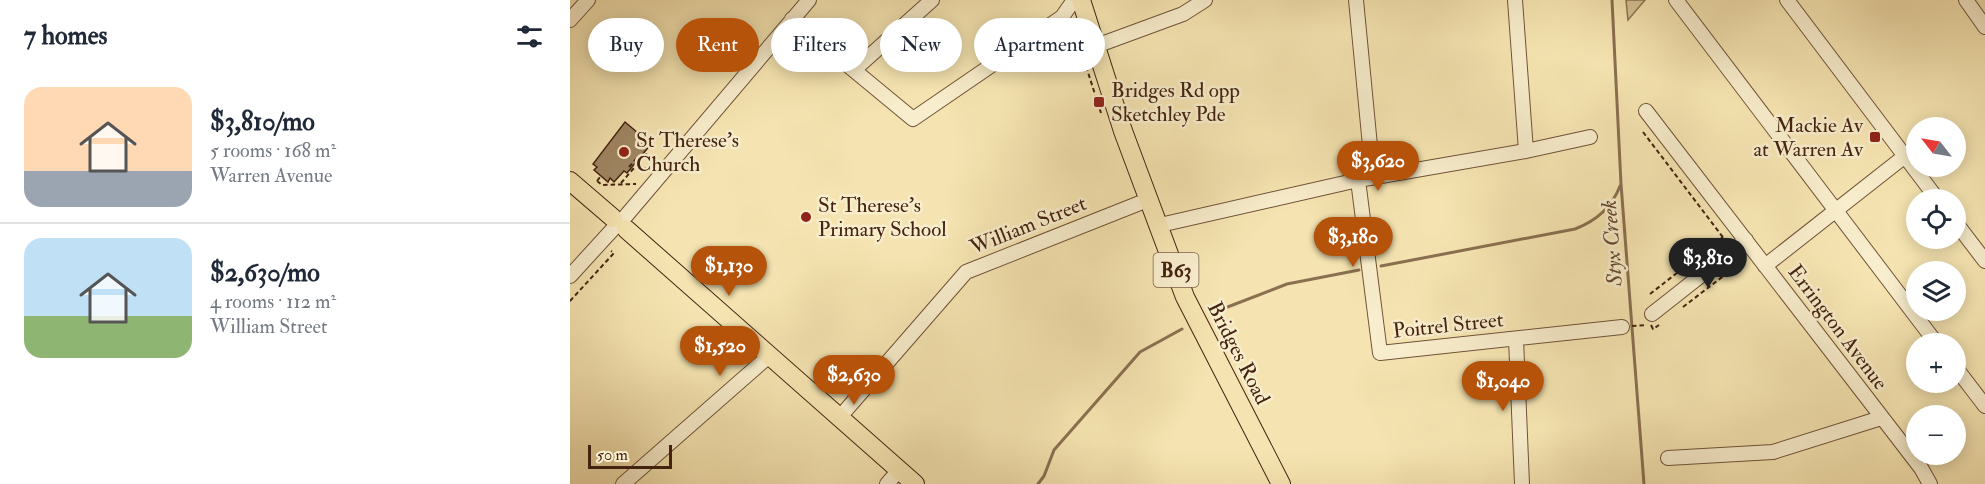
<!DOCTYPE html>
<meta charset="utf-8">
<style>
:root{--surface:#fff;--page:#f2f2f3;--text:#1f2937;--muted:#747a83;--line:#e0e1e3;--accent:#b45309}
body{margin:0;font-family:"IM FELL Double Pica",serif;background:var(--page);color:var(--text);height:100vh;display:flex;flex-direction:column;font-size:22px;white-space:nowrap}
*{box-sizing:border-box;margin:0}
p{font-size:20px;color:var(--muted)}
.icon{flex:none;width:33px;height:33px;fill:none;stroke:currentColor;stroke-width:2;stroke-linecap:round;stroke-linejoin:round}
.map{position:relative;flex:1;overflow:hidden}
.details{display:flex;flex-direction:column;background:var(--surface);width:570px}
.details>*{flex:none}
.guide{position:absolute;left:18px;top:18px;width:570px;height:54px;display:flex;gap:12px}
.needle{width:39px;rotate:301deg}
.tools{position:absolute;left:1336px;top:117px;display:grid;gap:12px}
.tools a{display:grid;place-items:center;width:60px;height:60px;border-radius:50%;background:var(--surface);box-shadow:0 3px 15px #0003;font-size:30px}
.scale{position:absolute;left:18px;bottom:15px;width:84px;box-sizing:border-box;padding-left:6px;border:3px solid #442310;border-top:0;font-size:16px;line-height:21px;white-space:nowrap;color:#442310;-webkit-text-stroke:4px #f8edcc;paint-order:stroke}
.price{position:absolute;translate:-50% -51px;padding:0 14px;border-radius:21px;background:var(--accent);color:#fff;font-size:20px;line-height:39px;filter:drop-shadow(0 2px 3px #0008)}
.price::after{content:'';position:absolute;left:50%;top:36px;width:18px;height:14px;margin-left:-9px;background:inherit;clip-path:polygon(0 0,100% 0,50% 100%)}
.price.active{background:#222;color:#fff}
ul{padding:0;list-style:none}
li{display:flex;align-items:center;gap:18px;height:150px;padding:0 24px}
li+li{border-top:2px solid var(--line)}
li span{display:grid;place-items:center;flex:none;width:168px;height:120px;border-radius:18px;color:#555}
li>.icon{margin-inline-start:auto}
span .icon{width:72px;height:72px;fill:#fffc;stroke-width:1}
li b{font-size:26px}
h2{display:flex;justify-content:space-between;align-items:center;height:72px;padding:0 24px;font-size:26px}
.chip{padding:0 21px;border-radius:27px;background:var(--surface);box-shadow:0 3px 15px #0003;font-size:21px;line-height:54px}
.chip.active{background:var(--accent);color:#fff}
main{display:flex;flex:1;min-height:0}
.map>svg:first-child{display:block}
.green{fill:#d7c396;stroke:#8e7353;stroke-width:1.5}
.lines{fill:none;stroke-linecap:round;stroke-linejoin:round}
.stream{stroke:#8a6f50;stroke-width:3}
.building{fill:#a08764;stroke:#442310;stroke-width:1.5}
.minor-casing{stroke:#705338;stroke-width:16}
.major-casing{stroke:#442310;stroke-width:20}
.path{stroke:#442310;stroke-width:2;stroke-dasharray:4.5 3;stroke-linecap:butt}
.minor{stroke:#f8edcc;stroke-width:14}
.major{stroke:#f5e4b1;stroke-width:18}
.poi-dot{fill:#8f2418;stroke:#f8edcc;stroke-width:2}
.labels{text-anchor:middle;stroke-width:5;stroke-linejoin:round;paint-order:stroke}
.shield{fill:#f8edcc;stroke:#7a6048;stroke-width:1.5}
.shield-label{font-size:20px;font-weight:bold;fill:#442310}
.poi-label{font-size:21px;fill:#442310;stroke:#f8edcc;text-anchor:start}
.street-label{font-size:21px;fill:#442310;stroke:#f8edcc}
.water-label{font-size:22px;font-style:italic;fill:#674930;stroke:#f8edcc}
</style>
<main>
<section class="details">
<h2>7 homes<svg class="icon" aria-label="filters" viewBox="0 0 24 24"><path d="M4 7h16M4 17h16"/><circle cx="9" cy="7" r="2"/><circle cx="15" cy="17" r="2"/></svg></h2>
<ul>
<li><span style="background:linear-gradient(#ffd9b3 70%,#9aa5b1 0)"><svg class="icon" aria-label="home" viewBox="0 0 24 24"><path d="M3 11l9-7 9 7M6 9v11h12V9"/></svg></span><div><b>$3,810/mo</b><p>5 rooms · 168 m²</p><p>Warren Avenue</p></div></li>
<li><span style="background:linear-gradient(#bfe0f5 65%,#8fb573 0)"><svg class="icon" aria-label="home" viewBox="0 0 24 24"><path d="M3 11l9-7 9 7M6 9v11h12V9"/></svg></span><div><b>$2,630/mo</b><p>4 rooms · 112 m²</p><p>William Street</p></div></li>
</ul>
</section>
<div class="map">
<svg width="1415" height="484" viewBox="0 0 1415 484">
<rect width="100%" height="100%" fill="#f5e4b1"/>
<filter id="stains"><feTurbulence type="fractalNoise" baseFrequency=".00333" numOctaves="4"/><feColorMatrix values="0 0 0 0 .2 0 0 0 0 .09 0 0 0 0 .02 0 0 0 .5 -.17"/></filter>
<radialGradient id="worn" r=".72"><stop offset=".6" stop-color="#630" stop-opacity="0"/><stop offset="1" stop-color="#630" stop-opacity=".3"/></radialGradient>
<path class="green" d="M1056,0H1075L1058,20Z"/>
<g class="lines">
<path class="stream" d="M1042,0L1051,184L1074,484
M811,266L1005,229C1026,221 1042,207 1050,186
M642,313L717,284L789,270
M468,484L474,476L484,450L570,352L612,329"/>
</g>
<path class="building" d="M55,122L81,144L57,173L54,171L44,182L40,178L38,182L24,170L27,167L23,164Z"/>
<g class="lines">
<g class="minor-casing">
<path id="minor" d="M786,0L803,177
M945,0L956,151
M1106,0L1367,344
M1217,0L1368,200
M1396,0L1415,27
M222,19L343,119L492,17L504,0
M0,20L18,0
M526,46L613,14L635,0
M284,70L362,0
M1076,111L1351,468L1360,484
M788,180L810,353L1052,327
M55,217L239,0
M1386,223L1415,261
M590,225L788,180L956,151L1020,137
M1195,266L1335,156
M0,276L43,229
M1082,314L1176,240
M946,339L952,484
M1386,368L1415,406
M269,418L396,272L580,199
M1098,458L1203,452L1311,418
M53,484L199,356
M317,484L329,470"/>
</g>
<g class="major-casing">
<path id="major" d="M511,0L553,131L615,297L711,484
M0,181L43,218
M56,229L345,484"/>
</g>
<path class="path" d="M507,38L531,113
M1073,132L1155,240
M68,163L77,170
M59,167L67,158V165
M27,181L32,185L66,184
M27,181L31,176
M51,183L76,154L85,161
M1080,294L1153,237
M0,301L44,253L41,251
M1113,307L1173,261L1171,259
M1081,325L1083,329L1089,325
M1062,326L1077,325"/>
<use href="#minor" class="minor"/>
<use href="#major" class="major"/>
</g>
<g class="poi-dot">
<rect x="523" y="96" width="12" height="12" rx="3"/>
<rect x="1299" y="131" width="12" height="12" rx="3"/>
<circle cx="54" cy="152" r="6"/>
<circle cx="236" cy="217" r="6"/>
</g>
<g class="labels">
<rect class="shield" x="583.5" y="253" width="45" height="34" rx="4.5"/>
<g class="shield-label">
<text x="606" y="277">B63</text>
</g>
<g class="poi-label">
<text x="541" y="97">Bridges Rd opp<tspan x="541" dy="24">Sketchley Pde</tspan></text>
<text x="1293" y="132" text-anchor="end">Mackie Av<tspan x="1293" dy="24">at Warren Av</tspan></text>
<text x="66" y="147">St Therese's<tspan x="66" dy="24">Church</tspan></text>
<text x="248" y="212">St Therese's<tspan x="248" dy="24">Primary School</tspan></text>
</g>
<g class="street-label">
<text transform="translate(458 225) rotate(-22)" y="7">William Street</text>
<text transform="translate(878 325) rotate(-6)" y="7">Poitrel Street</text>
<text transform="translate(1268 327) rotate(53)" y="7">Errington Avenue</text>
<text transform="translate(669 353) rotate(63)" y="7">Bridges Road</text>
</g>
<g class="water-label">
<text transform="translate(1041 243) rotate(-94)" y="8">Styx Creek</text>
</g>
</g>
<rect width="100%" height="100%" filter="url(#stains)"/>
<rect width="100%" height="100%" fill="url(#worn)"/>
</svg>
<div class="tools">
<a><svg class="needle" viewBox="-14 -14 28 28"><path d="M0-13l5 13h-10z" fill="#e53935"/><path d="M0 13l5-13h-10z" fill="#747a83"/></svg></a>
<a><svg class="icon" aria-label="locate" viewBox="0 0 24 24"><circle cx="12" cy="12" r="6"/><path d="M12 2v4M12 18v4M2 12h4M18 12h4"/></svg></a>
<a><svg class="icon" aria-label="layers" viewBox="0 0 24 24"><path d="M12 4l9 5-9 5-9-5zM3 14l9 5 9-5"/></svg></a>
<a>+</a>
<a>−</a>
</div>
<div class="scale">50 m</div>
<b class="price" style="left:808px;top:192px">$3,620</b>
<b class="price" style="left:783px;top:268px">$3,180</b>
<b class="price active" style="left:1138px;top:289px">$3,810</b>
<b class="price" style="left:159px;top:297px">$1,130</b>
<b class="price" style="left:150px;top:377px">$1,520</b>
<b class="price" style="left:284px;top:406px">$2,630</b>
<b class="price" style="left:933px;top:412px">$1,040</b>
<div class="guide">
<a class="chip">Buy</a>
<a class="chip active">Rent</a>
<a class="chip">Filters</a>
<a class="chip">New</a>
<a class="chip">Apartment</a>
</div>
</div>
</main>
